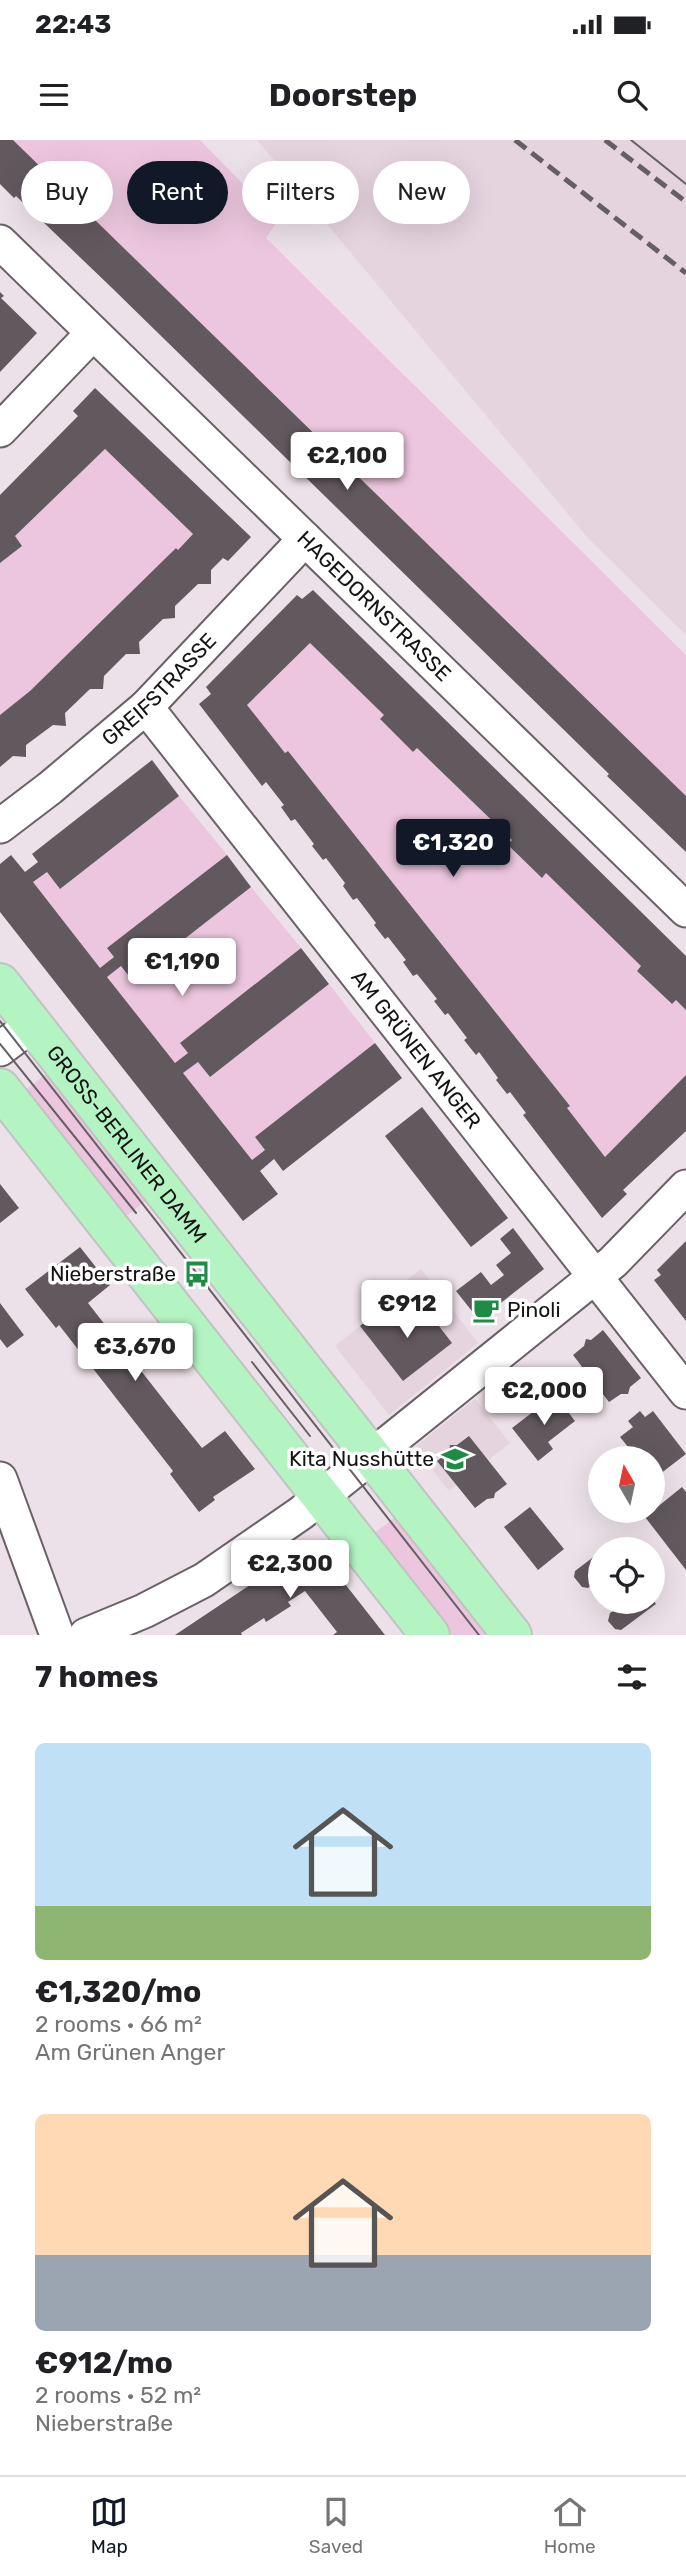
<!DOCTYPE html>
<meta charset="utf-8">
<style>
:root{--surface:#fff;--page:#f6f6f6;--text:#202124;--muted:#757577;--line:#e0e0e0;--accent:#111827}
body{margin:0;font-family:Rubik,sans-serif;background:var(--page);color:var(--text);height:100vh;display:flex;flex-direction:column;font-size:26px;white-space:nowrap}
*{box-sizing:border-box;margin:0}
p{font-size:23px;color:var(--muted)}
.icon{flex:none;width:38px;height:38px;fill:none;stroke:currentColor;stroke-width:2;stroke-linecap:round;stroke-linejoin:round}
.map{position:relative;height:1495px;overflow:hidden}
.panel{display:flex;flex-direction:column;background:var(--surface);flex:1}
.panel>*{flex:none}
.banner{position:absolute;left:21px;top:21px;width:644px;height:63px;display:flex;gap:14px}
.needle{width:46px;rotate:351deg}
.controls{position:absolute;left:588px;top:1306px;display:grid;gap:14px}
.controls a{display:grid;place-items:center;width:77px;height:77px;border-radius:50%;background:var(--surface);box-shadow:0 7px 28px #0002;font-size:35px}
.price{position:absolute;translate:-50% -60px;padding:0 16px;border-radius:7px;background:#fff;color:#222;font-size:23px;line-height:46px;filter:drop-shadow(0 2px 4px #0008)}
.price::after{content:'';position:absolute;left:50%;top:42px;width:21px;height:16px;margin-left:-10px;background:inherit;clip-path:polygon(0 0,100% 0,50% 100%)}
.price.selected{background:var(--accent);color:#fff}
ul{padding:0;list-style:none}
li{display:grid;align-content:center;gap:14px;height:371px;padding:0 35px}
li span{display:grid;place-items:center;height:217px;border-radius:10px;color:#555}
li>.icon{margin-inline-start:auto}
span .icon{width:126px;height:126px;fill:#fffc;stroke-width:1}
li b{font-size:30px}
h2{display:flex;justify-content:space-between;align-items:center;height:84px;padding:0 35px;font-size:30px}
.pill{padding:0 24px;border-radius:32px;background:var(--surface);box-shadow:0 7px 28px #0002;font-size:24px;line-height:63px}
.pill.selected{background:var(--accent);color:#fff}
.status{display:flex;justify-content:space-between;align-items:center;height:49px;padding:0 35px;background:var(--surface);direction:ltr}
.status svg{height:19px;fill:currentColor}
header{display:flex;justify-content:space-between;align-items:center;height:91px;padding:0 35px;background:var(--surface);font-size:32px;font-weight:700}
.dock{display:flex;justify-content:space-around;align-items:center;height:98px;border-top:2px solid var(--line);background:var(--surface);font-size:19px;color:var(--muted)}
.dock a{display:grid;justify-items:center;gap:4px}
.dock .selected{color:var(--accent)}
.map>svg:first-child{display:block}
.built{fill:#e5d3de}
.green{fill:#ecc6de}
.building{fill:#62595f}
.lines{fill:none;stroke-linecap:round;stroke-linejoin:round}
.minor-casing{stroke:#6a6167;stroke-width:37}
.major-casing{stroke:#c2c2c2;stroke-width:42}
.minor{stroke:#fff;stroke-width:33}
.major{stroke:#b3f4c2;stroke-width:38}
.tram{stroke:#655f63;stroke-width:2}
.rail{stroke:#655f63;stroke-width:5;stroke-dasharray:14 7;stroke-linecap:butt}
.labels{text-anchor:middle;stroke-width:7;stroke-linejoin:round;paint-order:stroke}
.street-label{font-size:21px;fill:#161315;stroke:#fff}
.poi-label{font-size:21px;fill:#161315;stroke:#fff;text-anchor:end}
</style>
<div class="status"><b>22:43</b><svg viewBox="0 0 49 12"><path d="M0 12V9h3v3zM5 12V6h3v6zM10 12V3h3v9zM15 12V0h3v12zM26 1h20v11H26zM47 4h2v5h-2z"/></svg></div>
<header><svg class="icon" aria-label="menu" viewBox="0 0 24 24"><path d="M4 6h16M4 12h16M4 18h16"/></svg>Doorstep<svg class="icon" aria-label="search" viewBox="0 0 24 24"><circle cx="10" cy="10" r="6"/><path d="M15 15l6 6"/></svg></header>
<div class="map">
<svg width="686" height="1495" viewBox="0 0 686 1495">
<rect width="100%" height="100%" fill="#ece1e8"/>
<path class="built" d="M257,0H686V495L588,398Z
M421,1129L478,1203L389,1275L335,1206L383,1168L387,1172L408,1155L401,1145Z
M475,1259L510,1303L449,1351L415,1307Z"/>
<path class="green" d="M13,0H200L278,80L266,98L686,515V656Z
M105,309L193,394L178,410L176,408L30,551L0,575V423L22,406L15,396Z
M310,503L384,575L380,580L413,612L417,608L512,700L508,705L542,737L546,733L641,826L637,831L671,864L676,860L686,870V935L605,1017L567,968L570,966L288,611L285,613L247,565Z
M179,656L227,715L107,808L114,817L100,828L33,742L47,732L61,748Z
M251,747L301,808L181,902L188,913L175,923L107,837L121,826L132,840Z
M329,844L375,903L255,997L265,1010L252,1020L183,933L198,922L210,937Z
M52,929L154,1055L121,1080L21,954Z
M402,1372L500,1495H447L369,1397Z"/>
<path class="building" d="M0,0H13L686,656V712L607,636L609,634L111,147L16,56L14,58L0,44Z
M0,152L4,156L1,158L37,193L0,232Z
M95,248L251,397L228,421L223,418L211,430V444H198L175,466V478L163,479L139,502L140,514H126L104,536L103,549H90L65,573L66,586L53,585L26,605V617L13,616L0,627V575L30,551L176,408L178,410L193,394L105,309L15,396L22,406L0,423V355L78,276L73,271Z
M313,450L686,816V870L676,860L672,864L637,831L641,826L546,733L542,738L508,705L512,700L417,608L413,612L380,579L384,575L310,503L247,565L285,613L288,611L570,966L567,968L605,1017L686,935V991L623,1050L627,1054L602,1078L523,975L526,973L510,952L507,954L496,940L498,938L479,912L476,915L464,900L467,898L448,873L445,875L434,861L437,859L417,834L413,836L403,822L406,820L388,797L385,799L374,785L376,783L357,758L353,760L343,746L345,743L326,718L323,720L312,706L314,704L295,679L291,681L281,667L284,665L266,642L262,646L199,564L211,554L206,547L297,455L302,459Z
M152,620L179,656L60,749L47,732L33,742L100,828L114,817L107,808L227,715L251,747L132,840L121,826L107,837L175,923L188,913L180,903L301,808L329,844L210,937L198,922L183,933L252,1020L265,1010L255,997L375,903L402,938L283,1031L274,1019L260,1031L278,1054L243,1081L0,772V724L11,715L25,732L38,722L32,714Z
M422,967L508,1078L471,1107L385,996Z
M0,1044L19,1068L0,1083Z
M513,1088L544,1129L479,1180L456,1151L481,1132L491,1145L504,1135L496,1125L511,1113L500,1099Z
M686,1101V1181L654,1140L661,1135L657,1130Z
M80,1107L110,1145L88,1163L174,1273L202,1308L225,1291L255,1329L213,1357L215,1360L199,1372L170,1334L173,1331L59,1185L56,1188L25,1149Z
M0,1163L24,1195L7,1208L0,1199Z
M422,1164L452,1203L403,1241L360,1186L383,1168L397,1185Z
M603,1190L641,1238L630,1247L628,1254H621L609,1262L573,1215L584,1206L586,1199L591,1200Z
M555,1255L575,1281L548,1302L553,1309L538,1321L512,1288Z
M640,1271L645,1277L653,1271L686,1314L660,1334L653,1325V1318H647L639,1308L633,1313L620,1297L633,1287L628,1281Z
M469,1296L507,1344L495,1353L494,1358L487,1359L475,1368L437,1321L449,1312L450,1305H457Z
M682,1347L686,1352V1430L645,1377Z
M530,1367L564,1409L538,1430L504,1387Z
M313,1403L385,1495H333L337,1492L305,1451L288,1462L291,1466L266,1482L264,1478L241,1493L242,1495H175Z
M600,1412V1455L592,1444L588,1448L582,1447L574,1437L575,1431Z
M605,1461H654L656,1464L621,1490L615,1489L608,1481L610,1473L613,1471Z"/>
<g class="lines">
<g class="minor-casing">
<g id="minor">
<path id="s1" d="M0,102L686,770"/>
<path d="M0,290L93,193"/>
<path id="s2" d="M146,567L686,1252"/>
<path id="s3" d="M0,686L50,648L146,567L305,399"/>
<path d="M0,909L33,884"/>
<path d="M0,1339L57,1495"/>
<path d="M86,1495L144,1471L204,1440L301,1373L613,1122L686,1047"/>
</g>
</g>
<g class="major-casing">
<g id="major">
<path id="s4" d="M0,843L512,1495"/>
<path d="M0,948L430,1495"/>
</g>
</g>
<use href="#minor" class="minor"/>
<use href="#major" class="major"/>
<path class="tram" d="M631,0L686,44
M0,881L479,1495
M0,904L136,1073
M252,1222L310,1296"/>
<path class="rail" d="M515,0L686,133
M605,0L686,62"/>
</g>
<defs>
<g id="bus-bare" transform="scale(2.1)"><path d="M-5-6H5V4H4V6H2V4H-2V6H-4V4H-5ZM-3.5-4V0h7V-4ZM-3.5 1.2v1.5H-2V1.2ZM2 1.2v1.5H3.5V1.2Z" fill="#1e8c44" stroke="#fff" stroke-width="2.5" paint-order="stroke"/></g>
<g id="cafe-bare" transform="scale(2.1)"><path d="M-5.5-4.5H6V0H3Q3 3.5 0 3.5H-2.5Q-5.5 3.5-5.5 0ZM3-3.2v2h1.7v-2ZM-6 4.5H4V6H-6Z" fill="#1e8c44" stroke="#fff" stroke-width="2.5" paint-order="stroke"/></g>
<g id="school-bare" transform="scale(2.1)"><path d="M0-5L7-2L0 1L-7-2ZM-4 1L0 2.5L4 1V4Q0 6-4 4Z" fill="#1e8c44" stroke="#fff" stroke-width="2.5" paint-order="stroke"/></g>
</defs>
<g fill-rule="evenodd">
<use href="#bus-bare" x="197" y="1134"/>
<use href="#cafe-bare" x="486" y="1170"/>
<use href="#school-bare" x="455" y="1319"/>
</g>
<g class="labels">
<g class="street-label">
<text dy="7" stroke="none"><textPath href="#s1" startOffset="522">HAGEDORNSTRASSE</textPath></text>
<text dy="7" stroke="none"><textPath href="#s3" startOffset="210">GREIFSTRASSE</textPath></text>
<text dy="7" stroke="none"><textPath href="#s2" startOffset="436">AM GRÜNEN ANGER</textPath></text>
<text dy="7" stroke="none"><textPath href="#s4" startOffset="205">GROSS-BERLINER DAMM</textPath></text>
</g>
<g class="poi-label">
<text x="176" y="1141">Nieberstraße</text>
<text x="507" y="1177" text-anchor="start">Pinoli</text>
<text x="434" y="1326">Kita Nusshütte</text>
</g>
</g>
</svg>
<div class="controls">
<a><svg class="needle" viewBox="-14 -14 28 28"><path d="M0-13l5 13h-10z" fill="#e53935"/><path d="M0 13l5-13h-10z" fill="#757577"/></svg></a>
<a><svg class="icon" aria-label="locate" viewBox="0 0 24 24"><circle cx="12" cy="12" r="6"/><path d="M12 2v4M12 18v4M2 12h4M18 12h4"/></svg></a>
</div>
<b class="price" style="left:347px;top:352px">€2,100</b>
<b class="price selected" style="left:453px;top:739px">€1,320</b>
<b class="price" style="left:182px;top:858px">€1,190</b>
<b class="price" style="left:407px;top:1200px">€912</b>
<b class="price" style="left:135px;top:1243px">€3,670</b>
<b class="price" style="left:544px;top:1287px">€2,000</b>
<b class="price" style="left:290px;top:1460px">€2,300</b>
<div class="banner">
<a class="pill">Buy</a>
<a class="pill selected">Rent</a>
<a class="pill">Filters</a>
<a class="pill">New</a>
</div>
</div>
<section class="panel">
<h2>7 homes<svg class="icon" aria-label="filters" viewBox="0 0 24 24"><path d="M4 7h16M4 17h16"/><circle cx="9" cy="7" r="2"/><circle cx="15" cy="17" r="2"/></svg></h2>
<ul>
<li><span style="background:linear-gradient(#bfe0f5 75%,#8fb573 0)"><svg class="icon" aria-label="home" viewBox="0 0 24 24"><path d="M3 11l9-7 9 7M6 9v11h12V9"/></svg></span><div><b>€1,320/mo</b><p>2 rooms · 66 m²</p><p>Am Grünen Anger</p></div></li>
<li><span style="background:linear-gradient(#ffd9b3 65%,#9aa5b1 0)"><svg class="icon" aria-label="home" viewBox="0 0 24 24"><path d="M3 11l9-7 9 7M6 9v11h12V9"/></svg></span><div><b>€912/mo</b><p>2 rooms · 52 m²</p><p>Nieberstraße</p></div></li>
</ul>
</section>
<nav class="dock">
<a class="selected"><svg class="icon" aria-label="map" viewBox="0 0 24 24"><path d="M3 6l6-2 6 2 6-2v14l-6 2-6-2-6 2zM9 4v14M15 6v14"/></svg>Map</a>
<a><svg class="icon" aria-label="saved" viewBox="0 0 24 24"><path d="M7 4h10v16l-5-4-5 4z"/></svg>Saved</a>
<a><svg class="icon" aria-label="home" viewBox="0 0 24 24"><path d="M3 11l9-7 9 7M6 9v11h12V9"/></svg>Home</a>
</nav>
